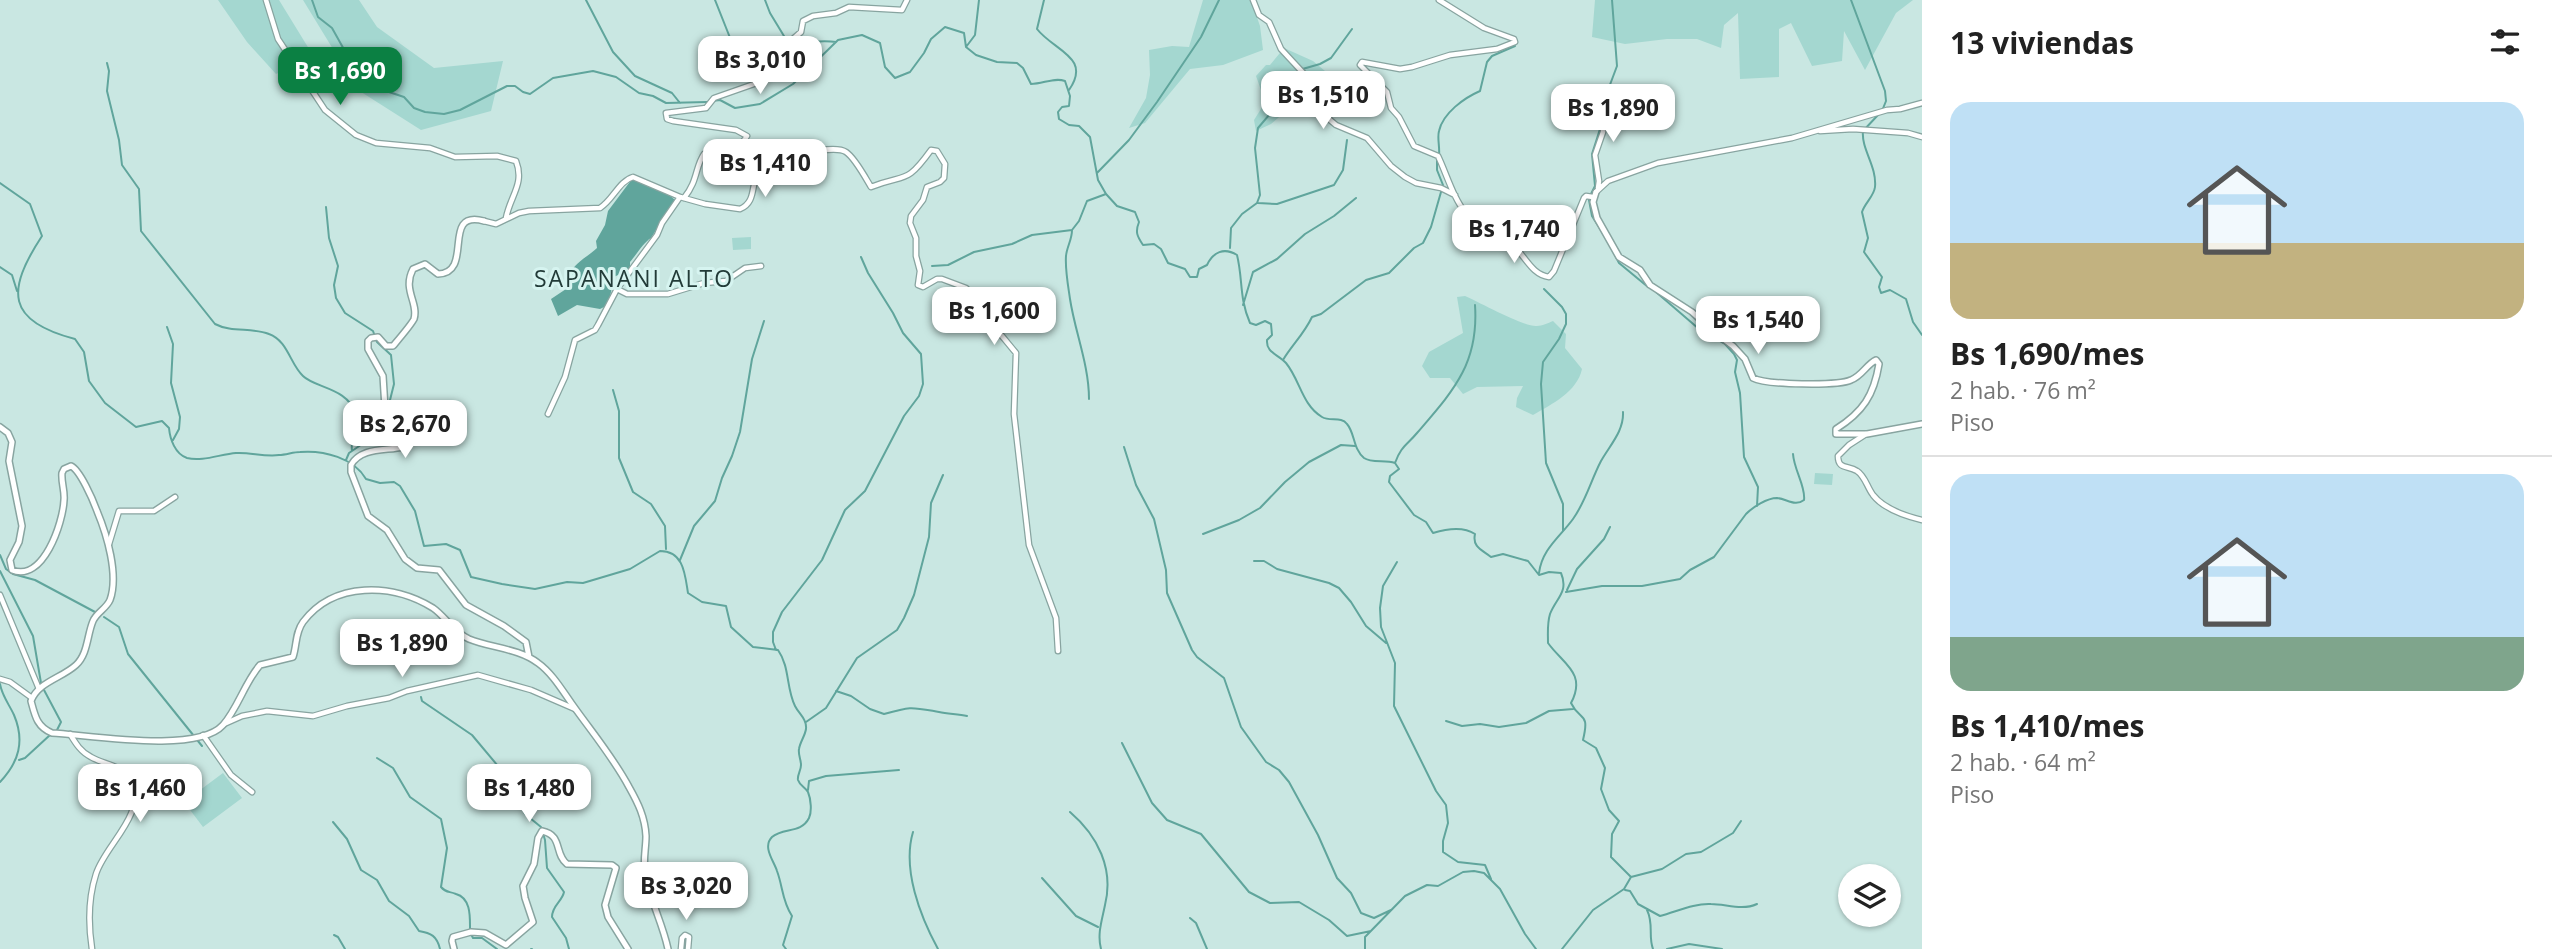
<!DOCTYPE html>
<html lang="es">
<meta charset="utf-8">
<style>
:root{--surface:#fff;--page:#f2f2f2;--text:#222;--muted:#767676;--line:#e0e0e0;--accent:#0b8043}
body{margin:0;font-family:"Open Sans",sans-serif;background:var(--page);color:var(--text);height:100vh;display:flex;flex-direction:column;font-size:26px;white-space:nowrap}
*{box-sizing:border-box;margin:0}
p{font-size:23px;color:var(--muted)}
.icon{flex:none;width:38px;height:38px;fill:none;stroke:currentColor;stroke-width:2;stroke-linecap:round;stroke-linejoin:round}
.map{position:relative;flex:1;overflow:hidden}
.panel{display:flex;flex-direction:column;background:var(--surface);width:630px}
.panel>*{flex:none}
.buttons{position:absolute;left:1838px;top:864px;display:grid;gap:14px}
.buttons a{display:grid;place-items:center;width:63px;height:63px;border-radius:50%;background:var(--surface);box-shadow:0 2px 5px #0004;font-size:35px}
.price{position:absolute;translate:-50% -60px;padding:0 16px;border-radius:14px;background:#fff;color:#222;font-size:23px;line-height:46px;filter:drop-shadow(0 2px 4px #0008)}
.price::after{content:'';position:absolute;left:50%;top:42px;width:21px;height:16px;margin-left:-10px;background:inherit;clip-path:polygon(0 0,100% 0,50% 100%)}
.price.selected{background:var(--accent);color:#fff}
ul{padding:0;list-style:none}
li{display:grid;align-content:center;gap:14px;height:371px;padding:0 28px}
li+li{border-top:2px solid var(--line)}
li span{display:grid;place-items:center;height:217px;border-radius:21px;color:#555}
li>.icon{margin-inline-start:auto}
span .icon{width:126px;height:126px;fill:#fffc;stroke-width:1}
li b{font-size:30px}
h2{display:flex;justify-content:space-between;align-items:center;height:84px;padding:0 28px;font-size:30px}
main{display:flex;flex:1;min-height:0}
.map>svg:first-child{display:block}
.green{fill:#a4d7d0}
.water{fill:#60a59c}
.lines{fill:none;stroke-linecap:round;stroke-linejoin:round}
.stream{stroke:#60a59c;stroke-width:2}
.minor-casing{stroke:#88a4a0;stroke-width:7}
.tertiary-casing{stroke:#88a4a0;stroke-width:8}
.minor{stroke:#fff;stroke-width:4.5}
.tertiary{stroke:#fff;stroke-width:5}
.labels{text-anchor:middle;stroke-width:6;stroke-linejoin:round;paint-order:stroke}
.quarter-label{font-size:23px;letter-spacing:2px;fill:#223b38;stroke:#d6f4f0}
</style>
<main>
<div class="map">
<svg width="1922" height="949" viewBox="0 0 1922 949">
<rect width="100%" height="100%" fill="#c9e7e2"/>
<path class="green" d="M218,0H279L314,57L276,74L247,42Z
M303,0H359L377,27L434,68L503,61L491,111L421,130L358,90Z
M1203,0H1251L1260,26L1263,50L1223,65L1190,69L1145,123L1129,128L1146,98L1150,75L1149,50L1172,46L1189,47Z
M1595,0H1913L1896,13L1865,70L1844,31L1842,61L1812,66L1791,23L1779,29V77L1740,79L1738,13L1724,25L1721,48L1697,39H1667L1625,44L1592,37Z
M1284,48L1313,61L1325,71L1301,89L1285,112L1271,124L1256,131L1254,120L1281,77L1271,76L1261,90L1256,76L1266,65H1270Z
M751,237V249L733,250L732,238Z
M1465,296C1479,302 1526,328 1537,326C1542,326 1548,323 1553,321L1566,334L1565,348L1582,369C1577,392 1552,404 1533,415L1516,407L1517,398L1523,386L1477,387L1463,394L1450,378H1430L1422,366L1429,352L1463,333L1457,297Z
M1815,473L1833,474L1832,485L1814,484Z
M223,773L242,798L203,827L184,802Z"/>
<path class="water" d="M632,179L667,193L675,200L651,238C644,242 636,255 630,262V269L614,277C611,287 612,296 606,306L600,309L577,305L558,316L551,299L569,287C570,283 569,279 570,275C573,263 588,257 597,248L596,241L605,225L608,211Z"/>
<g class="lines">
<path class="stream" d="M312,0L318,17L332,28L346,53L358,55L380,89L404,97L414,108L425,112L444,114L460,110L507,86H515L523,92L530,94L553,78L593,71L616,77L639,93L653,96L666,103L707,102
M586,0L613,52L635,76L672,93L680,103
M715,0L744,73L750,79L760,81L768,78L801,75
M765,0L770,13L787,41C802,45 818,39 836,42
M1044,0L1037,29C1054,51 1092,57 1069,90
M1851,0L1885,91L1886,101L1882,111
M966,47L975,35L979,0
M107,63L109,71L107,91L119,140L122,165L139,189L141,231L215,324C232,333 252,327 269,334C288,341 290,364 303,376C315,388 348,388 355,413C358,426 350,439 352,451
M712,101L720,100L735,108L760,104L793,84L838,40L862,35L880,43L885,67L895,78L910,72L924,53L931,39L945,27L964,33L966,47L976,55L997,62L1017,63L1023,68L1031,84C1043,84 1054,77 1065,81L1070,96L1069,106L1062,107L1058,112L1059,119L1069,125L1079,126L1090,137L1098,180L1106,194L1117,206L1135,212L1139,222C1135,232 1137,236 1143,245L1154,244L1161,249L1168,263L1185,269L1190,277H1197L1199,269L1207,265C1213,252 1224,247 1237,255C1243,279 1239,298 1250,323L1256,325L1265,321L1271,324L1272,335L1267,340C1266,353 1278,354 1286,363C1300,380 1302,405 1322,417C1330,422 1341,416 1347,424C1355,433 1353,449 1364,458C1371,463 1385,460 1395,463L1399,469L1390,476L1389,482L1414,515L1426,522L1433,533C1446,529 1463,526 1475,534C1472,547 1482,550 1491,557L1503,554L1528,561L1539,575L1549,572L1561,573C1569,592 1556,598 1550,614C1547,624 1548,633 1548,643C1563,664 1587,673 1571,703C1580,722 1590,711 1583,740L1596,748L1605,768L1601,789L1609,810L1619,821L1612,834L1611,857L1631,877L1624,889L1593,910L1562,949
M1878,115L1863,131C1861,149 1877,166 1875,187C1874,196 1865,203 1862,212L1868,238L1864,252L1882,277L1879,287L1881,293L1890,290L1906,299L1913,322L1922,335
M1439,155C1440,147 1437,138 1439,131C1443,113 1464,98 1480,91L1487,62L1492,56L1515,46
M1097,173L1129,140L1157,102L1201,37L1219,0
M0,183L30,204L42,236C6,291 6,321 75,339L84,352L89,381L105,403L136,427L162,421L169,428C170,439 175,454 187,458C202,462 221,454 236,453C250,452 264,457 279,455C286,455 293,452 300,452C324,450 354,458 366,479L380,483L394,482L400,486L415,511L424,546L446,544L460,550L471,577L502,584L535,589L567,582L583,583L630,569L660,551C684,551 685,575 688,593L702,602L726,606L731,627L753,647L778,650C790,667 786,688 795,706C799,714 807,719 806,729C805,736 800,742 799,749C798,755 801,759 801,765C801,771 797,775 798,780C800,786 805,787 808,792C811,799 812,812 809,818C801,834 783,827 772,837C762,847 774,861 777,871C783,887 782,901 792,916L783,945L786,949
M1591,194L1595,186L1592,154L1600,129L1608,90L1617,66L1612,0
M1589,200L1592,216L1604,235
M1258,203L1277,204L1334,185L1343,170L1347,140
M326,207L329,238L338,266L334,285L336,298L345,313L373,331L377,342L391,355L394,384L387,412
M1072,230C1072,240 1067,246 1066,256C1065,269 1068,285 1070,299C1075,332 1089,365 1089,399
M1230,248L1231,228L1242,214L1257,203L1260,195L1255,148L1258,128L1275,108L1291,77L1299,70L1320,64L1331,58L1352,29
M1612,249L1619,263L1648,287
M932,266L948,265L974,252L1012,244L1032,235L1072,230L1079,221L1087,201L1106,194
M0,267L12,275L17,291
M1544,289L1562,307L1566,314V324L1559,339L1543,362L1541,384L1546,463L1563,504V531
M1656,292L1699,329L1725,344L1734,354L1737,360L1735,372L1740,393L1744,457L1758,487L1757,506
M1243,305L1253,272L1277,259L1305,234L1334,216L1356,198
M167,327L173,344L171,383L180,417L179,429L173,440
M1283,360C1292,345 1304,334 1312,317L1321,314L1366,280L1389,273L1414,248L1423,243L1431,227L1443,185L1437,170V160
M613,390L619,411V458L633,492L651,504L665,526L666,549
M1124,447L1136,485L1154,519L1166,570L1167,593L1192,650L1197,657L1224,678L1241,727L1266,762L1279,770L1289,782L1318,835L1337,878L1351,893L1361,913L1374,918L1391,910
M346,460L349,453L371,438L383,420
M1395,463C1401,446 1407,445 1417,433C1453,391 1479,364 1475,305
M1203,534L1239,520L1260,508L1285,482L1309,462L1341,445L1355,446
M0,555L6,569L13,574L35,580L95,612
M680,560L694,526L715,501L722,478L732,456L740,432L752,359L764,321
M1254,561H1264L1277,569L1329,583L1339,588L1351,602L1366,626L1386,643
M1397,562L1383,586L1380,608L1381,627L1395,663L1394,706L1436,791L1446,805L1448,823L1443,841V852L1458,862L1485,865L1491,879
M0,571L33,636L41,683
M1539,573C1542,549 1560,537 1573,519C1586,501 1591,480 1601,461C1610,445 1624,431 1623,412
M1567,590L1577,569L1604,539L1610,527
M1566,592L1602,586H1642L1680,579L1690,570L1714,557L1746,514C1753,507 1767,498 1777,498C1787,499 1795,507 1804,500C1806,487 1794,470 1793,454
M104,617L119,627L128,654L202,746
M776,650L773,642V632L782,612L822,560L845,510L865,491L904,416L919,396L923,384L921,354L903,333L893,313L868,273L861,257
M0,684C2,696 9,704 14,715C25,741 19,762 0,782
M44,690L61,722L57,730
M836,691L851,696L870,709L884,714C912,706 911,707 939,712C948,714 958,714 967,716
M421,697L422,701L472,735L503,772L525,814L541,827L545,840L547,868L564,892C562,902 552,905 552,917L566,938L569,949
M1446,721L1462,726L1480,724L1499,727L1526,723L1549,711L1573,709
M806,722L826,708L857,658L897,630L904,618L914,595L929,537L931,503L943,475
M1122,743L1152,803L1167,820L1201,834L1249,892L1270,903L1299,902L1329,920L1347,936L1371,931
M377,758L393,768L410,797L441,819L447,848L441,887C446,893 449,891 456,894C471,898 470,917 470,929
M19,760L25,758L50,735
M808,790L809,781L826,776L899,770
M1070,812C1098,836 1114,869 1105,905C1102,920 1097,934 1101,949
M333,822L347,839L361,870L377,880L389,901L409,916L419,931C431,933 437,936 440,949
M913,832C902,869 920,916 938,949
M1631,877L1662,869L1686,854L1701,852L1733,833L1741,821
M1042,878L1076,916L1098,927
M1625,890L1630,891L1638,904L1660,916C1676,912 1694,903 1711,904C1726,904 1742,911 1757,904
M1647,910C1654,924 1648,936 1653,949
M1190,918L1196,923L1207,949
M471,934L473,938H482L497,949
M334,935L338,937L345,949
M531,949H532
M1365,949V937L1405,896L1427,885L1438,886L1463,872L1474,871L1484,873L1500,889L1525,934L1536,949
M1667,949L1689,944L1722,949"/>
<g class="minor-casing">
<path id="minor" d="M266,0L278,39L325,110L356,135L376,143L430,148L455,157L497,156L516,161C525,184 510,196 506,218
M1253,0L1259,15L1269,22L1281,49L1306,76L1312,94L1330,120L1336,125L1367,138L1391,166L1405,177L1416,183L1441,188L1455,195
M1439,0L1484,28L1514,39L1515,42L1497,49L1450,55L1412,67L1400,69L1362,62L1360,65L1387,92L1391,108L1399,117L1414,146L1438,156C1447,175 1453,198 1467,215C1479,229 1500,232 1513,245C1525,256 1532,275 1549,277L1554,271L1584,198L1586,196L1593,197
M1820,131L1853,129L1908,133L1922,137
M1598,188L1599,181L1595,155L1603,132L1605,113L1612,92
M1596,192L1608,181L1658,163L1792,138L1887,110L1900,109L1922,103
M684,198C698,181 695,167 704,154C718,151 740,150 747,136L736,130L673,121L667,119L666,113L706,108L714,98L754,84L765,73L768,65L778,52L801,32L803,21L813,16L836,13L849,7L902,10L907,0
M484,221L496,224L519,213L529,211L600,208C613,200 619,181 633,177L680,197L705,204L740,209C757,202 750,184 759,172C768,160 833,143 846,152C855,158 865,177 871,187C906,173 905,186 931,150L937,151L945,164L944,178L940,182L927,187L923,200L911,216L910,223L916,238V256L920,271L918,285L923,287L937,279H942L966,288L980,302L997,330L1016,353L1014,414L1029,545L1056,618L1058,651
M617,289L627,294H668L704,283L726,281L745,268L761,266
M548,414L565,377L575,340L595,330L598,325L617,289L657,235L662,223L680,197
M1866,434L1849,445L1838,456C1838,470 1848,465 1857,471C1865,476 1867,487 1873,495C1884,509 1905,516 1922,520
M109,544L119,511H154L175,497
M0,595L39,689
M0,679L10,682L32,698
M224,724L242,716L267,711L313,716L347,706L389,698L407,691L478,675L531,690L575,709
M70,734C76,744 81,752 91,757C105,765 124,765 132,782C146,815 105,845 96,874C88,899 88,923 92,949
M203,735L231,775L252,792
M681,949L682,938L685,935L689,937L688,949"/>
</g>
<g class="tertiary-casing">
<path id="tertiary" d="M1596,192L1593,202L1597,218L1619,257L1640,270L1650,285L1692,312L1714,332L1733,346L1745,359L1753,378C1766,385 1838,386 1851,380C1862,376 1867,364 1876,360L1879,364C1874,395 1863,412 1836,429V434H1867L1922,424
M484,221C440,209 475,273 438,274L425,264L413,269C402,290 419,303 414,319C411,325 398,340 393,346H386L378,337L371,338L368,341V349L383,376L386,424L389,431L405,438L407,441L403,447C386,451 361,447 351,465V472L368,516L387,530L405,559L417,568L439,570L466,605L504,626L526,642L529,657
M0,427L8,433L12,442L9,461L22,526L19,542L10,560L12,570C43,583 63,523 64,500C65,491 61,482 62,473L64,469L71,466C80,470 93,500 97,511C107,535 119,575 110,600C106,609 97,612 93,621C87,635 88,654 76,665C62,678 38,682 31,701C35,716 37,727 52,733C89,735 197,754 223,725C238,708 245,682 260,665L293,657C297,645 295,633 303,622C334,581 393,583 433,608C446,617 453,632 469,639C491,648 518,648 538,663C552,673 562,690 572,704C591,731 613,757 629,787C638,803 645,817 646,836C646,850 642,864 646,878C651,902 663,925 668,949
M454,949L452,941L453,937L471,932L485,933L506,945L533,922L525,898L523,886L534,864L538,838L542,831C563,835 554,854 567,864L612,865L616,868L605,905L608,917L628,949"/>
</g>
<use href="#minor" class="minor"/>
<use href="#tertiary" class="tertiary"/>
</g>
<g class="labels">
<g class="quarter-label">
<text x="634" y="287">SAPANANI ALTO</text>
</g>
</g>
</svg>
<div class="buttons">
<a><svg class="icon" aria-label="layers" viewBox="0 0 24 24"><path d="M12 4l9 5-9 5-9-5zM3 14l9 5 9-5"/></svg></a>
</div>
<b class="price" style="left:760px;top:96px">Bs 3,010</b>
<b class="price selected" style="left:340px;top:107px">Bs 1,690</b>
<b class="price" style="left:1323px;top:131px">Bs 1,510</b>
<b class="price" style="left:1613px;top:144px">Bs 1,890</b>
<b class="price" style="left:765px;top:199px">Bs 1,410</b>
<b class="price" style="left:1514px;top:265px">Bs 1,740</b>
<b class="price" style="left:994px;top:347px">Bs 1,600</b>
<b class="price" style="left:1758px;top:356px">Bs 1,540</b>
<b class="price" style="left:405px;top:460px">Bs 2,670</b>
<b class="price" style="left:402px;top:679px">Bs 1,890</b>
<b class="price" style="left:140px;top:824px">Bs 1,460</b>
<b class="price" style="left:529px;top:824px">Bs 1,480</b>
<b class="price" style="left:686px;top:922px">Bs 3,020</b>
</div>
<section class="panel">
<h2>13 viviendas<svg class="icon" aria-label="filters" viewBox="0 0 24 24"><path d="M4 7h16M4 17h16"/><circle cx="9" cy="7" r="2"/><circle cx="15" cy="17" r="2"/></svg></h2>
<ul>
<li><span style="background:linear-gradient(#bfe0f5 65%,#c2b280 0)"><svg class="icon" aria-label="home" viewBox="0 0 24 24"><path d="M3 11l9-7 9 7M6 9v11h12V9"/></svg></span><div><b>Bs 1,690/mes</b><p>2 hab. · 76 m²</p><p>Piso</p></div></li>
<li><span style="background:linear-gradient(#bfe0f5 75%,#7fa58c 0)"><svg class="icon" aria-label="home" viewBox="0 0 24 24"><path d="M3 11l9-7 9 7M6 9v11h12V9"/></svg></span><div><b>Bs 1,410/mes</b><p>2 hab. · 64 m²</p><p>Piso</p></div></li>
</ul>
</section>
</main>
